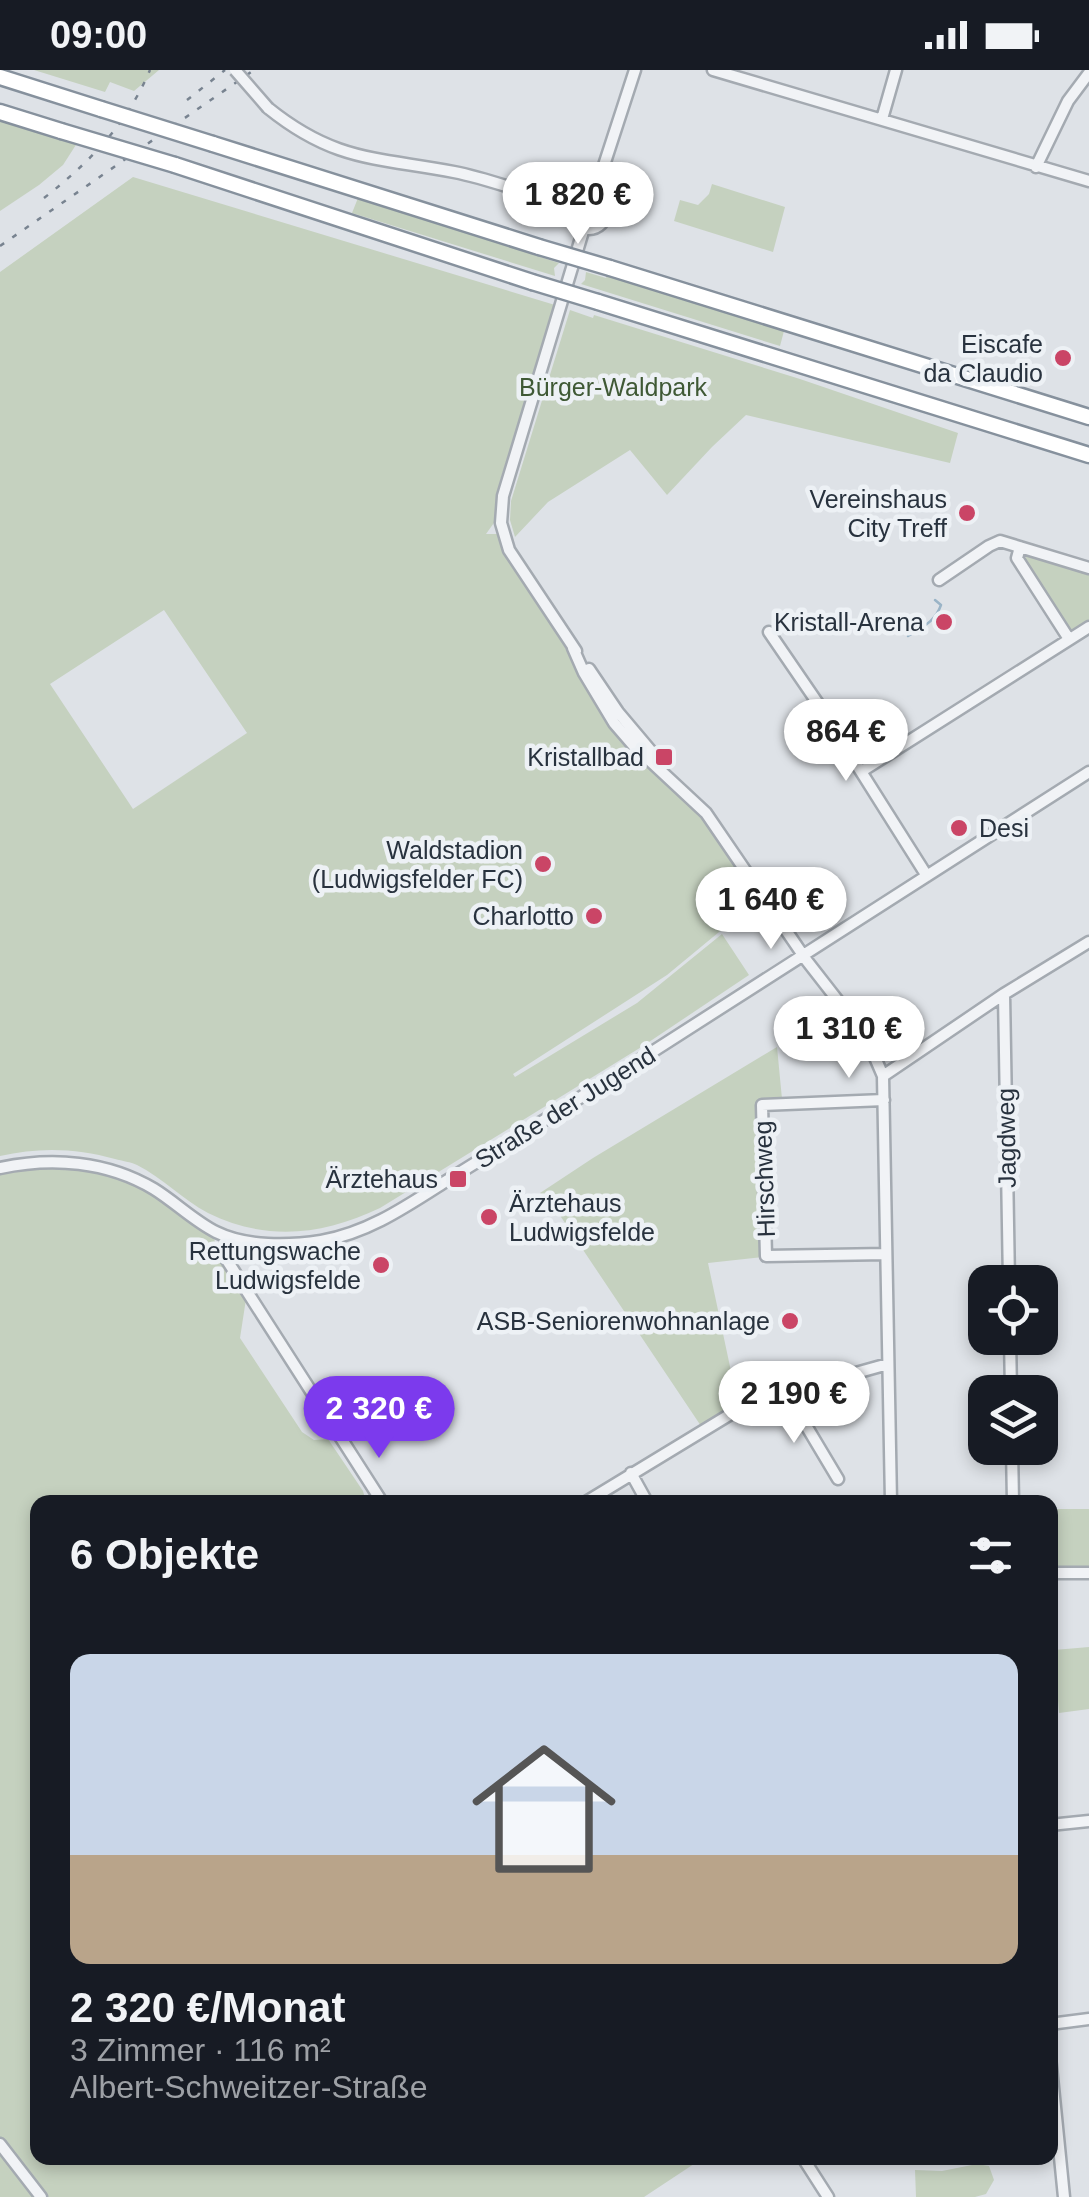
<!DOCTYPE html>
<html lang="de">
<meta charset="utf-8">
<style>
:root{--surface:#171b24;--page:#20242c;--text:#f1f3f6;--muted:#9ea1a6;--accent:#7c3aed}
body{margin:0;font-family:Arial,sans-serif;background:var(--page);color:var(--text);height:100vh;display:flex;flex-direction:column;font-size:38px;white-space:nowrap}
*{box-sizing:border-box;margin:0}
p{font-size:32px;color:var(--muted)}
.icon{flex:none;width:55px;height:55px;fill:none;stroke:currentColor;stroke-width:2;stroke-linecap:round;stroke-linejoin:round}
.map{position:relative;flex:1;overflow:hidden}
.details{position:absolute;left:30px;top:1425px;width:1028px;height:670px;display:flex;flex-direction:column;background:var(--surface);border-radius:20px;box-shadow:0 5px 15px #0003}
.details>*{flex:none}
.buttons{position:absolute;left:968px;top:1195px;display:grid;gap:20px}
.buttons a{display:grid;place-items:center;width:90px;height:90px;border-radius:20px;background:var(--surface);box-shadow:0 5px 15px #0003;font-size:50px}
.price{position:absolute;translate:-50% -85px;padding:0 22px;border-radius:35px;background:#fff;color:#222;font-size:32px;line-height:65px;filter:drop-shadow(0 2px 5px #0008)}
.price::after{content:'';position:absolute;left:50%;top:60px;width:30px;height:22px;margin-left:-15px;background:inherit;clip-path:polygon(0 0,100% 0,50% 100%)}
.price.active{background:var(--accent);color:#fff}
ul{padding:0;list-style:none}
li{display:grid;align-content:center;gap:20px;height:530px;padding:0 40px}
li span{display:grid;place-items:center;height:310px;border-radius:20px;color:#555}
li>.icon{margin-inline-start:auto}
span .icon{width:180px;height:180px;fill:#fffc;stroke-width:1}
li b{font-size:42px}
h2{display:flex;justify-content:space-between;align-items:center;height:120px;padding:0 40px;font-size:42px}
.status{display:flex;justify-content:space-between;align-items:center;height:70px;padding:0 50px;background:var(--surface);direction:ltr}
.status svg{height:28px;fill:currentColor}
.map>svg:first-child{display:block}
.green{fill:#c5d1bf;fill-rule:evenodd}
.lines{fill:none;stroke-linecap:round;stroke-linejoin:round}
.stream{stroke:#9ab4c7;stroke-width:2.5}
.minor-casing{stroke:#a4aab1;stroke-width:15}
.highway-casing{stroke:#86919d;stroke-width:19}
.minor{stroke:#f1f3f6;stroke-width:10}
.highway{stroke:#fff;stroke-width:14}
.rail{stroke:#788390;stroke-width:2.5;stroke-dasharray:5 10;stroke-linecap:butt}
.minor-bridge-casing{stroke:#a4aab1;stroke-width:15;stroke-linecap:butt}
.highway-bridge-casing{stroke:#86919d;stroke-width:19;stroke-linecap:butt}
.minor-bridge{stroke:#f1f3f6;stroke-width:10}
.highway-bridge{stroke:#fff;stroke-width:14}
.poi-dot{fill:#ca4566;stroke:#edf1f5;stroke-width:4}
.labels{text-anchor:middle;stroke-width:9;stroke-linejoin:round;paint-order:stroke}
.poi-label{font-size:25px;fill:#28323e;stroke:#edf1f5;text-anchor:end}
.park-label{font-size:25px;fill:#3f5935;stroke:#edf1f5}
.street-label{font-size:25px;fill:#28323e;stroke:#edf1f5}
</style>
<div class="status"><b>09:00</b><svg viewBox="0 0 49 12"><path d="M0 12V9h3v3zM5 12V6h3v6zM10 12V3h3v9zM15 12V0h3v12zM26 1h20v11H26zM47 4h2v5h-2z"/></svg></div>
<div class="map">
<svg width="1089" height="2127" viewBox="0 0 1089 2127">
<rect width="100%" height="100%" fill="#dee2e7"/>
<path class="green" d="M34,0H159L134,21L110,12L105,22Z
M0,42L81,67L63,95L39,115L0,141Z
M133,107L555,235L500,411L496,450L486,464H498L505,483L570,581L606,651L626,677L703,748L759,829L667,905L513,1004L515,1007L637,933L722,864L749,905L643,976L380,1138C323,1165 267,1172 208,1143C183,1130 163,1108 137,1095C131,1092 122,1091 115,1089C76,1078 39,1077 0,1086V202ZM164,540L247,663L133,739L50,614Z
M712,114L785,137L773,182L674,151L680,130L698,135L709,124Z
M358,128L537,184V186L559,193L554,198L555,206L352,143Z
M586,202L606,208L607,206L784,261L780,276L581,214L585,210Z
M570,240L593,248L594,245L800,309L958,363L950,393L746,345L712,377L667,425L630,380L548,432L515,467L510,450L511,431Z
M1031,485L1089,503V551L1073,562L1068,561L1024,492L1026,487Z
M777,977L782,1029L759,1032L763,1187L708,1193L739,1339L703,1359L559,1144L555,1146L540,1123L593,1088Z
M30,1097C54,1097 79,1096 102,1102C143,1112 179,1144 214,1167L217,1185L246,1229L240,1268L302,1362L314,1370L328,1369L363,1421L366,1432H38V2088H703L644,2127H0V1102Z
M1050,1439H1089V1501H1050Z
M1089,1577V1639L1059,1643L1054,1580Z
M977,2094L989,2096L994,2110L986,2124L975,2127H916L915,2100L942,2101Z"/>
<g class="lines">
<path class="stream" d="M908,566C922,557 935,552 941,535L935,530"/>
<g class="minor-casing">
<path id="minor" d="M713,0L1089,111
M268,38C335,92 376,87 454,102C495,110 533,127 573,135
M882,49L896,0
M1036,97L1068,31L1089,3
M572 142a17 17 0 1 1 34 0a17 17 0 1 1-34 0Z
M594,126L635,0
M1020,477L1017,488L1069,569
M939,510L989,476L1000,471L1089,498
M769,562L819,635L927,806
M573,578L584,603L614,653L633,675L706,743L807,891L846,941L874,985L883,1006L891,1432
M576,581L509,480L501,453L503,426L584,158
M589,599L618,642L661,693
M862,701L1089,557
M1004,924L1009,1212
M883,1006L1004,924L1089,872
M884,1030L762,1035L766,1186L886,1184
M0,1098C52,1087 107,1091 154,1119C175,1132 194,1151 216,1162C246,1177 289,1176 321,1171C367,1163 404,1138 443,1113C482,1089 520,1065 559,1041C736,929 912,816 1089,702
M227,1167L223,1184L382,1432
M1010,1268L1011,1322
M786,1322L838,1409
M1012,1378L1013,1432
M631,1403L647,1432
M586,1432L739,1339L759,1330L888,1294
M1050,1503H1089
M1050,1755L1089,1751
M1050,1954L1089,1949
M1050,1987L1064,2127
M0,2074L41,2127
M803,2088L828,2127"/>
</g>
<g class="highway-casing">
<path id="highway" d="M0,7L101,39
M0,42L61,61
M213,74L539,177
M175,95L532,212
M610,198L1089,347
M598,232L1089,385"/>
</g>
<use href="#minor" class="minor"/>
<use href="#highway" class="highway"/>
<path class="rail" d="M187,30L225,0
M44,128C90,92 127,54 150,0
M0,176L254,0"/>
<g class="minor-bridge-casing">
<path id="minor-bridge" d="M235,0L268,38"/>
</g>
<g class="highway-bridge-casing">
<path id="highway-bridge" d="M101,39L213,74
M61,61L175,95
M539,177L610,198
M532,212L598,232"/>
</g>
<use href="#minor-bridge" class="minor-bridge"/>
<use href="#highway-bridge" class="highway-bridge"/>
</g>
<g class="poi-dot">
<circle cx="1063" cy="288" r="10"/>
<circle cx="967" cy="443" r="10"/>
<circle cx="944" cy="552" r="10"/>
<rect x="654" y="677" width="20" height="20" rx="5"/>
<circle cx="959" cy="758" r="10"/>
<circle cx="543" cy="794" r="10"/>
<circle cx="594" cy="846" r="10"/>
<rect x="448" y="1099" width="20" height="20" rx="5"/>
<circle cx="489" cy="1147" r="10"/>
<circle cx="381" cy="1195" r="10"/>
<circle cx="790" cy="1251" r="10"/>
</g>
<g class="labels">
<g class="poi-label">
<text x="1043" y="283">Eiscafe<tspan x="1043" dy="29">da Claudio</tspan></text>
<text x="947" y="438">Vereinshaus<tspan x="947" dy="29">City Treff</tspan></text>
<text x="924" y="561">Kristall-Arena</text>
<text x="644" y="696">Kristallbad</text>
<text x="979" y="767" text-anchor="start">Desi</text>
<text x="523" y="789">Waldstadion<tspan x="523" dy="29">(Ludwigsfelder FC)</tspan></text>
<text x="574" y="855">Charlotto</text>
<text x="438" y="1118">Ärztehaus</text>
<text x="509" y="1142" text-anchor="start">Ärztehaus<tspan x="509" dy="29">Ludwigsfelde</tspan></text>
<text x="361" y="1190">Rettungswache<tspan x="361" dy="29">Ludwigsfelde</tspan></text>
<text x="770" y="1260">ASB-Seniorenwohnanlage</text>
</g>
<g class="park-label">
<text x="613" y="326">Bürger-Waldpark</text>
</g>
<g class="street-label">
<text transform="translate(565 1037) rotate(-32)" y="9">Straße der Jugend</text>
<text transform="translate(1006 1068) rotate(-91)" y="9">Jagdweg</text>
<text transform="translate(764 1109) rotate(-92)" y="9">Hirschweg</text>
</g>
</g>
</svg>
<div class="buttons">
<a><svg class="icon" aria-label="locate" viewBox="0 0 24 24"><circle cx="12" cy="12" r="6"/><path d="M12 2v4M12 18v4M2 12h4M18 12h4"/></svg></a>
<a><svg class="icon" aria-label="layers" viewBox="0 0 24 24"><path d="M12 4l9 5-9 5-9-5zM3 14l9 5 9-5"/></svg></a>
</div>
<b class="price" style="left:578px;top:177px">1 820 €</b>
<b class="price" style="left:846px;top:714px">864 €</b>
<b class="price" style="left:771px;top:882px">1 640 €</b>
<b class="price" style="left:849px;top:1011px">1 310 €</b>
<b class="price" style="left:794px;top:1376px">2 190 €</b>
<b class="price active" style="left:379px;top:1391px">2 320 €</b>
<section class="details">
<h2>6 Objekte<svg class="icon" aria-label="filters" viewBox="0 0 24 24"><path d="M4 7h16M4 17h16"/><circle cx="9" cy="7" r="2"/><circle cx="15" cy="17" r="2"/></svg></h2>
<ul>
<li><span style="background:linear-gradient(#c9d6e8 65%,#b9a48a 0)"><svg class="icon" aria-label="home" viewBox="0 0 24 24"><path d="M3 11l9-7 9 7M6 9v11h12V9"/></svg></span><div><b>2 320 €/Monat</b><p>3 Zimmer · 116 m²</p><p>Albert-Schweitzer-Straße</p></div></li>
</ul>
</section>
</div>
